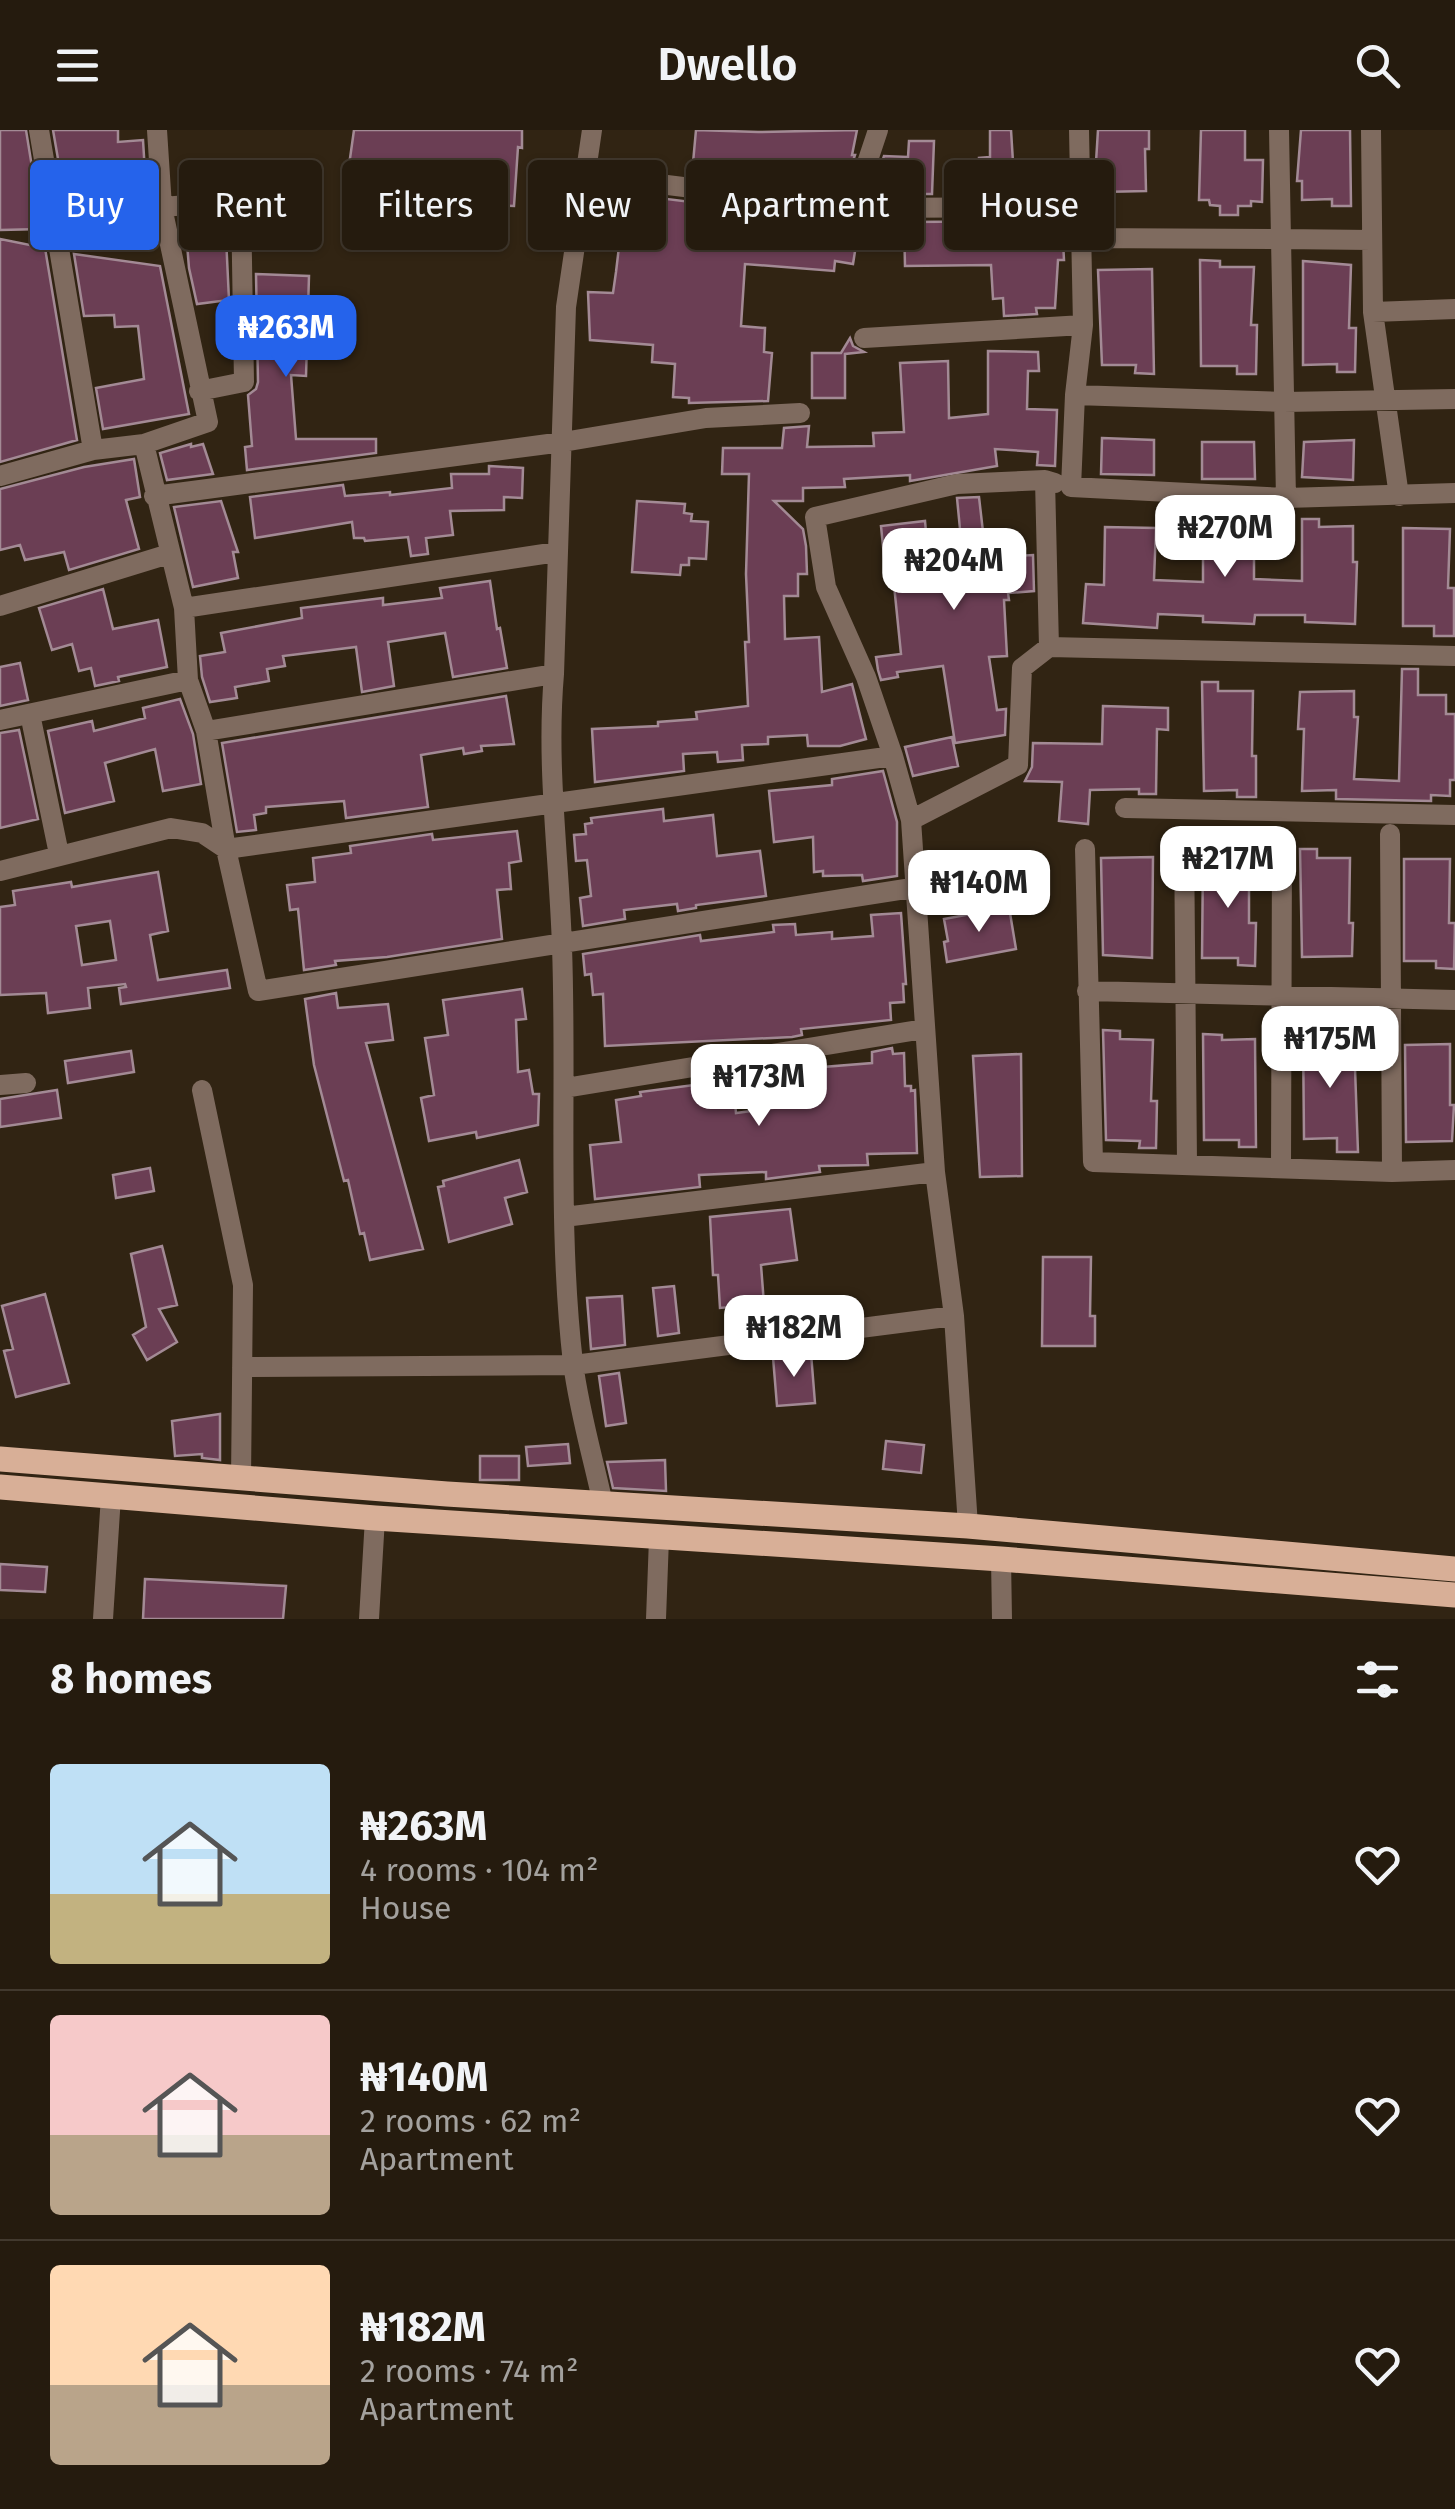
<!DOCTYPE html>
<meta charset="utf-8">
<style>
:root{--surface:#251b0e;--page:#2d2417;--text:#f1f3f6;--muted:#a3a19e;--line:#42392e;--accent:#2563eb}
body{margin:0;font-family:"Fira Sans",sans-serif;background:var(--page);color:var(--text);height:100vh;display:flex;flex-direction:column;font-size:38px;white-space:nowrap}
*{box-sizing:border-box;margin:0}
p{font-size:32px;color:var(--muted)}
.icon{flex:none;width:55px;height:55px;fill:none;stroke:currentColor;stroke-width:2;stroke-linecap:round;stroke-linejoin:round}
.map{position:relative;height:1489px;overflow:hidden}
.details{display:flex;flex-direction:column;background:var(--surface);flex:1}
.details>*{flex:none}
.top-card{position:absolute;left:30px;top:30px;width:1395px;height:90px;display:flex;gap:20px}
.price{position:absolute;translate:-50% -85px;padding:0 22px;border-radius:20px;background:#fff;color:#222;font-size:32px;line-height:65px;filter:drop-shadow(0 2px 5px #0008)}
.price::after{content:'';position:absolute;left:50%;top:60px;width:30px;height:22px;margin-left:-15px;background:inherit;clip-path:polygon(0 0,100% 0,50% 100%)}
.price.selected{background:var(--accent);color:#fff}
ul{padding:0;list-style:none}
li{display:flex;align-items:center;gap:30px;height:250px;padding:0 50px}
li+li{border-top:2px solid var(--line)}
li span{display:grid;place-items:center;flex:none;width:280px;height:200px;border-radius:10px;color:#555}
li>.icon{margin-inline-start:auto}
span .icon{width:120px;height:120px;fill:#fffc;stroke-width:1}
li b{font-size:42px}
h2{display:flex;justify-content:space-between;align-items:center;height:120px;padding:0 50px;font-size:42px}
.tag{padding:0 35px;border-radius:10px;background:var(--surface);box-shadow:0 2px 8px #0004,0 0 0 2px var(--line);font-size:35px;line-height:90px}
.tag.selected{background:var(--accent);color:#fff}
header{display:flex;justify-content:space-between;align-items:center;height:130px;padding:0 50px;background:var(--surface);font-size:45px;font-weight:600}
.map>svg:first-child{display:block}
.building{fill:#6b3e54;stroke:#a38a95;stroke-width:2.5;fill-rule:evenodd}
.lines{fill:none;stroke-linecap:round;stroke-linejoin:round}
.street{stroke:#7f6b5f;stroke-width:20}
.primary{stroke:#d8af97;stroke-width:25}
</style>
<header><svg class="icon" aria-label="menu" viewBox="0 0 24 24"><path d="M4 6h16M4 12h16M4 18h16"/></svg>Dwello<svg class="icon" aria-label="search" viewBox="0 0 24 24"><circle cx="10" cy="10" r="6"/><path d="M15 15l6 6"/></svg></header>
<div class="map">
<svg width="1455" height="1489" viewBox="0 0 1455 1489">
<rect width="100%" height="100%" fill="#312413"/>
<path class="building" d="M0,0H26L42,99L0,100Z
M53,0H118V12L143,10L146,59L137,60L138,68H131L132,78L96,80V98H70Z
M354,0H522V18L518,17L514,76L401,71V59L364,55L363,73L344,71Z
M696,0L758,2L857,0L852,25H855L848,46H833V60L824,61L773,54L774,36L710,30L708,46L692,44Z
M990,0H1011L1015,64H981L979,28L990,27Z
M1098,0H1149V19H1145L1146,61L1101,62V48H1095Z
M1201,0H1245V30H1263L1262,72L1251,71V76H1238V85H1220V76L1210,75L1209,70H1199Z
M1301,0H1350L1351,76H1332V69L1302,70V51H1297Z
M909,11H934L932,64H876L877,47L884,26L908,27Z
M610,62L732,77V80L822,88V94L841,96L839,113L856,115L853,134L835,131L834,141L745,134L741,196L765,198L764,222L772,223L768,271L689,273V268L673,267L675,234L652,232L653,215L590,210L588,162L613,163L616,142L623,83L608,82Z
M225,86L229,170L197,174L189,138L185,89Z
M1062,91L1064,130H1058L1055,178H1036L1037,184L1004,186L1003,168L993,169L991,135L905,136L904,92Z
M0,109L45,118L77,310L0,332Z
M74,124L160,136L189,284L103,299L96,258L144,249L138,196L115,197L114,185L84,186Z
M1200,130L1220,131V137H1254L1251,195H1257L1256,244H1237V236H1201Z
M1303,131L1351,135L1349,198H1356L1355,242H1337V234L1303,235Z
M1152,139L1154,244L1135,243L1136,235H1102L1098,140Z
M256,144L309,146L306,246L291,245L296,309H376V323L247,340L245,317L252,316L248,265L256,259L258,252Z
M850,208L853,216L864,222L845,224V268H812V223H841Z
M988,221L1038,222L1039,241H1028L1027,279L1057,280L1055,336L1037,335L1038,322L995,319L997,336L910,351V345L844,349L845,357L803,358V371H774L803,399L806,416L807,444H798V466H784L785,509L819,507L822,562L852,554L866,609L840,616H808L807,605L768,607V614L742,615L743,630L718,632L717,622L683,624L684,641L595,652L592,599L658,596V592L697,589L696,582L748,576L745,512H749L746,444L749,344H722L723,318H782L784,298L809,296L807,317L874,316L873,303L904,302L900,233L948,231L949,288L988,284Z
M1102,308L1154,310V345L1101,344Z
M1354,310L1353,350L1302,347L1304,312Z
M1202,312H1254L1255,349H1202Z
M191,314V317L203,314L213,344L167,350L160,323Z
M134,329L140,367L126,370L139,419L69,440L64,422L25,430L20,415L0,420V359L84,337Z
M489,336L523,338L522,368L504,367V380L450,381L453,405L426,408L428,424L411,426L408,407L365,411L364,408H354L352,392L255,408L250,367L343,355L345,366L390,362V365L452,358L451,344H489Z
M979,367L986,428L1033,425L1034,461L1008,463L1009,470H1004L1007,526L989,527L997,580L1006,579L1005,605L955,613L943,536L897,542L898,547L881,550L878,540L876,527L901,524L892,435L885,436L881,396L925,391L926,402L960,399L957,368Z
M221,371L238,422H233L238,448L193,457L174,377Z
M637,371L685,374L684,383L692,384L691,391L708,392L706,429L689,428V435H681L680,445L632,442Z
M1302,389H1319V397L1353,396V432H1357L1355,494L1305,492V485H1255L1254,494L1203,492V486L1158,484L1157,498L1083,493L1086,454L1104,455L1105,397L1156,398L1154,450L1203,452V396L1254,395V449L1302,451Z
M1403,398L1450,399L1448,458H1454V506H1434V496H1403Z
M490,451L497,499L500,498L507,538L453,547L445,503L388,512L394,556L362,562L356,517L283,526L285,536L267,539L269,551L235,557L237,568L210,572L202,547L200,526L225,522L221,503L302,488L301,478L383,468V475L442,468L440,458Z
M103,459L113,499L158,490L167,537L118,547L119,551L95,556L91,538L79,541L72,514L52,520L39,478Z
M20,533L28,570L0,576V537Z
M1402,539H1418V565H1446V584H1455V650H1450V666L1431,665V671L1336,669V660L1302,661L1304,599H1298L1300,562L1354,561V587H1358L1354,649L1399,651Z
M1202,552H1218V561H1253L1252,626H1256V667H1237V660L1204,661Z
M506,566L514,614L481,616L482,621L464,624L463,618L421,625L428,677L346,688L344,671L266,677V683L254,685L256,700L237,702L222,613Z
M180,569L193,604L201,654L163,661L155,619L105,633L114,671L65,683L48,601L92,591L94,601L145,588L143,578Z
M1103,576L1168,578V600L1157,599L1156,664H1139V659L1090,660L1088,694L1059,691L1062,652L1025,651L1032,637L1033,613L1102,614Z
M19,600L38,689L0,698V603Z
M952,607L958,636L913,646L905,617Z
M883,641L897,692V746L863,751L862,745L823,746V741L814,742L813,707L774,712L769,661L832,655V649Z
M663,679L664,691L713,685L717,726L760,721L766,766L696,775V778L678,781L677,774L624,780L625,789L583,796L580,768L591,766L587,730L576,731L574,705L586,704L585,694L592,693L591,688Z
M517,701L521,731L509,733L511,759L497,760L502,809L387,827L335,831L336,835L304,840L298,779L290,780L287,755L315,752L313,728L351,723L350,716L432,704L433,710Z
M1300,719H1317V728H1350L1349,793H1353L1352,826L1302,827Z
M1153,727L1152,828L1103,825L1101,728Z
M1249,728V793H1256L1255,836L1238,835V828H1202L1203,729Z
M1404,729H1450L1449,793H1455L1454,839L1436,838V831H1404Z
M158,742L168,801L150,805L158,850L227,840L230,858L121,874L119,858L126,857L125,854L88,858L90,878L48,883L46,863L0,865V777L15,775L13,761L71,752L72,757ZM110,791L116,830L82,835L76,796Z
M1009,777L1016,819L947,832L944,812L948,811L944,789Z
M901,783L906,854H903L904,872L890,873L891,890L801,899L802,905L792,907L605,916L603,864L593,865L591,844L585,845L583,824L700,805L701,811L774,802L773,795L795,794L796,805L832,802V809L873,806L871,785Z
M522,859L526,889L516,890L518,942L529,940L533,964H539L538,995L477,1008L476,1002L429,1011L421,968L434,965L425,908L448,905L443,870Z
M336,863L338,878L388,874L393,910L366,913L423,1119L370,1130L364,1103L360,1104L348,1050L344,1051L314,935L305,869Z
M1103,900L1120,901V909L1153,910L1151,971H1157L1156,1018H1139L1140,1011L1106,1010Z
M1303,901H1321V911L1354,910L1358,1022H1337V1008L1304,1009Z
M1203,904L1222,905V910L1255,909L1256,1017H1239V1010H1204Z
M1450,914V975H1454L1452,1011L1406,1012L1405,915Z
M892,918L893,924L904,923L905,956H911V961L915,960L917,1023L867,1024L868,1035L819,1036L820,1042L766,1049V1042L699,1045L700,1057L595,1069L590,1015L621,1012L616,970L641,966L640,962L733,950L736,983L787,976L786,940L872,933V922Z
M131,921L134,942L68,953L65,931Z
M1021,924L1022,1046L980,1047L973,926Z
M57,960L61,988L0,997V969Z
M519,1030L527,1062L505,1068L512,1094L449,1112L438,1057L444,1056L443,1051Z
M150,1038L154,1061L116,1068L113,1045Z
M790,1079L797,1130L761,1135L764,1174L720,1178L718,1145H713L710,1087Z
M162,1116L177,1175L159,1179L177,1212L147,1230L133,1205L146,1197L131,1124Z
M1043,1127H1091L1090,1186H1095V1216H1042Z
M674,1156L679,1203L658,1206L653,1158Z
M45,1164L69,1253L16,1267L4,1221L13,1219L2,1176Z
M622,1166L625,1215L591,1219L587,1168Z
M811,1223L815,1273L777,1276L773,1227Z
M619,1243L626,1293L606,1296L599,1246Z
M220,1284V1330L202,1328V1324L175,1326L172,1291Z
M886,1311L924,1315L921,1343L883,1339Z
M568,1314L570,1333L528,1336L526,1317Z
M480,1326H519V1350H480Z
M665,1330L666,1361L613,1358L607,1332Z
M0,1434L47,1437L45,1462L0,1460Z
M145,1449L286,1456L283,1489H143Z"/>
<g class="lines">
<path class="street" d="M39,0L93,320
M592,0L566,177L554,544C546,636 559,725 562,817C567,956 557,1094 573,1233C579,1280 593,1328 603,1374
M1079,0L1083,195L1075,265L1071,357L1286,368L1455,363
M1371,0L1373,182L1399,366
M587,45L852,78L1079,77
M162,77L241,71L244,252L199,261
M852,78L878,0
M1079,108L1281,109L1279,0
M1373,182L1455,179
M864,208L1083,195
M1075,265L1284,272L1455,269
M0,346L93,320L144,314L208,292L162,77L157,0
M1055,353L1045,350L1049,517L1455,526
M154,366L563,312L706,288L800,283
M1286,368L1281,109L1371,110
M0,476L169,424
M184,478L557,422
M30,584L59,724
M0,590L188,550
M206,601L554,544
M893,626L226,719L258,861L918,757
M1125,678L1455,685
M911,690L1018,635L1022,538L1049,517
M1390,704L1392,1042
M1184,706L1187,1033
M1085,719L1093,1032L1392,1042L1455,1040
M0,741L171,698L202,703L226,719L206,601L188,550L184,478L144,314
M1087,861L1455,870
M0,955L26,953
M565,958L924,899
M202,960L243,1155L241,1349
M1281,1036L1282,714
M935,1042L954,1186
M564,1087L935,1042L911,690L893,626L866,547L826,457L815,387L957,354L1045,350
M242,1237L574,1235L954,1186L968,1396
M1001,1429L1002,1489
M103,1489L111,1366
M369,1489L375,1388
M656,1489L659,1408"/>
<path class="primary" d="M0,1329L447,1364L968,1396L1455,1439
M0,1357L375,1388L1001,1429L1455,1465"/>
</g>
</svg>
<b class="price selected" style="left:286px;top:250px">₦263M</b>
<b class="price" style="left:1225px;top:450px">₦270M</b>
<b class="price" style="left:954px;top:483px">₦204M</b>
<b class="price" style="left:1228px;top:781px">₦217M</b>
<b class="price" style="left:979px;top:805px">₦140M</b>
<b class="price" style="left:1330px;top:961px">₦175M</b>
<b class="price" style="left:759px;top:999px">₦173M</b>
<b class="price" style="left:794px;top:1250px">₦182M</b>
<div class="top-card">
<a class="tag selected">Buy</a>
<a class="tag">Rent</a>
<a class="tag">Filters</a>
<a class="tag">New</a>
<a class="tag">Apartment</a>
<a class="tag">House</a>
</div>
</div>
<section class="details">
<h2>8 homes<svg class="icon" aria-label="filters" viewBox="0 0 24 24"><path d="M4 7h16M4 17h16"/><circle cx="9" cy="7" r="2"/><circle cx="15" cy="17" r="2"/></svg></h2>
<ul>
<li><span style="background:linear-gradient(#bfe0f5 65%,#c2b280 0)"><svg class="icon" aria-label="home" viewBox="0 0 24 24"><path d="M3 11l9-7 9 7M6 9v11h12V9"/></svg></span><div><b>₦263M</b><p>4 rooms · 104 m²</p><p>House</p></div><svg class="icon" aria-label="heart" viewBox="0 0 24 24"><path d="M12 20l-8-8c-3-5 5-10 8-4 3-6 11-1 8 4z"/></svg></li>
<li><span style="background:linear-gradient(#f6c9c9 60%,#b9a48a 0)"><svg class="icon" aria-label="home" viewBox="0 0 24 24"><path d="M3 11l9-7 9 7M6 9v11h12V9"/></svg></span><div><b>₦140M</b><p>2 rooms · 62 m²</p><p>Apartment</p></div><svg class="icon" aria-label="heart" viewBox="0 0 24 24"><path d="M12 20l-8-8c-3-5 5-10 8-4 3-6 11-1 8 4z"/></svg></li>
<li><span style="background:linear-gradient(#ffd9b3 60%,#b9a48a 0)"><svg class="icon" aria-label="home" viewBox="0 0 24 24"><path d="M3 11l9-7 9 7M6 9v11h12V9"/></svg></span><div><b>₦182M</b><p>2 rooms · 74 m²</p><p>Apartment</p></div><svg class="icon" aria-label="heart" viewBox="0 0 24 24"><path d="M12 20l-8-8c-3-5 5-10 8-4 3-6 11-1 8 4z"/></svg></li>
</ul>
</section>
